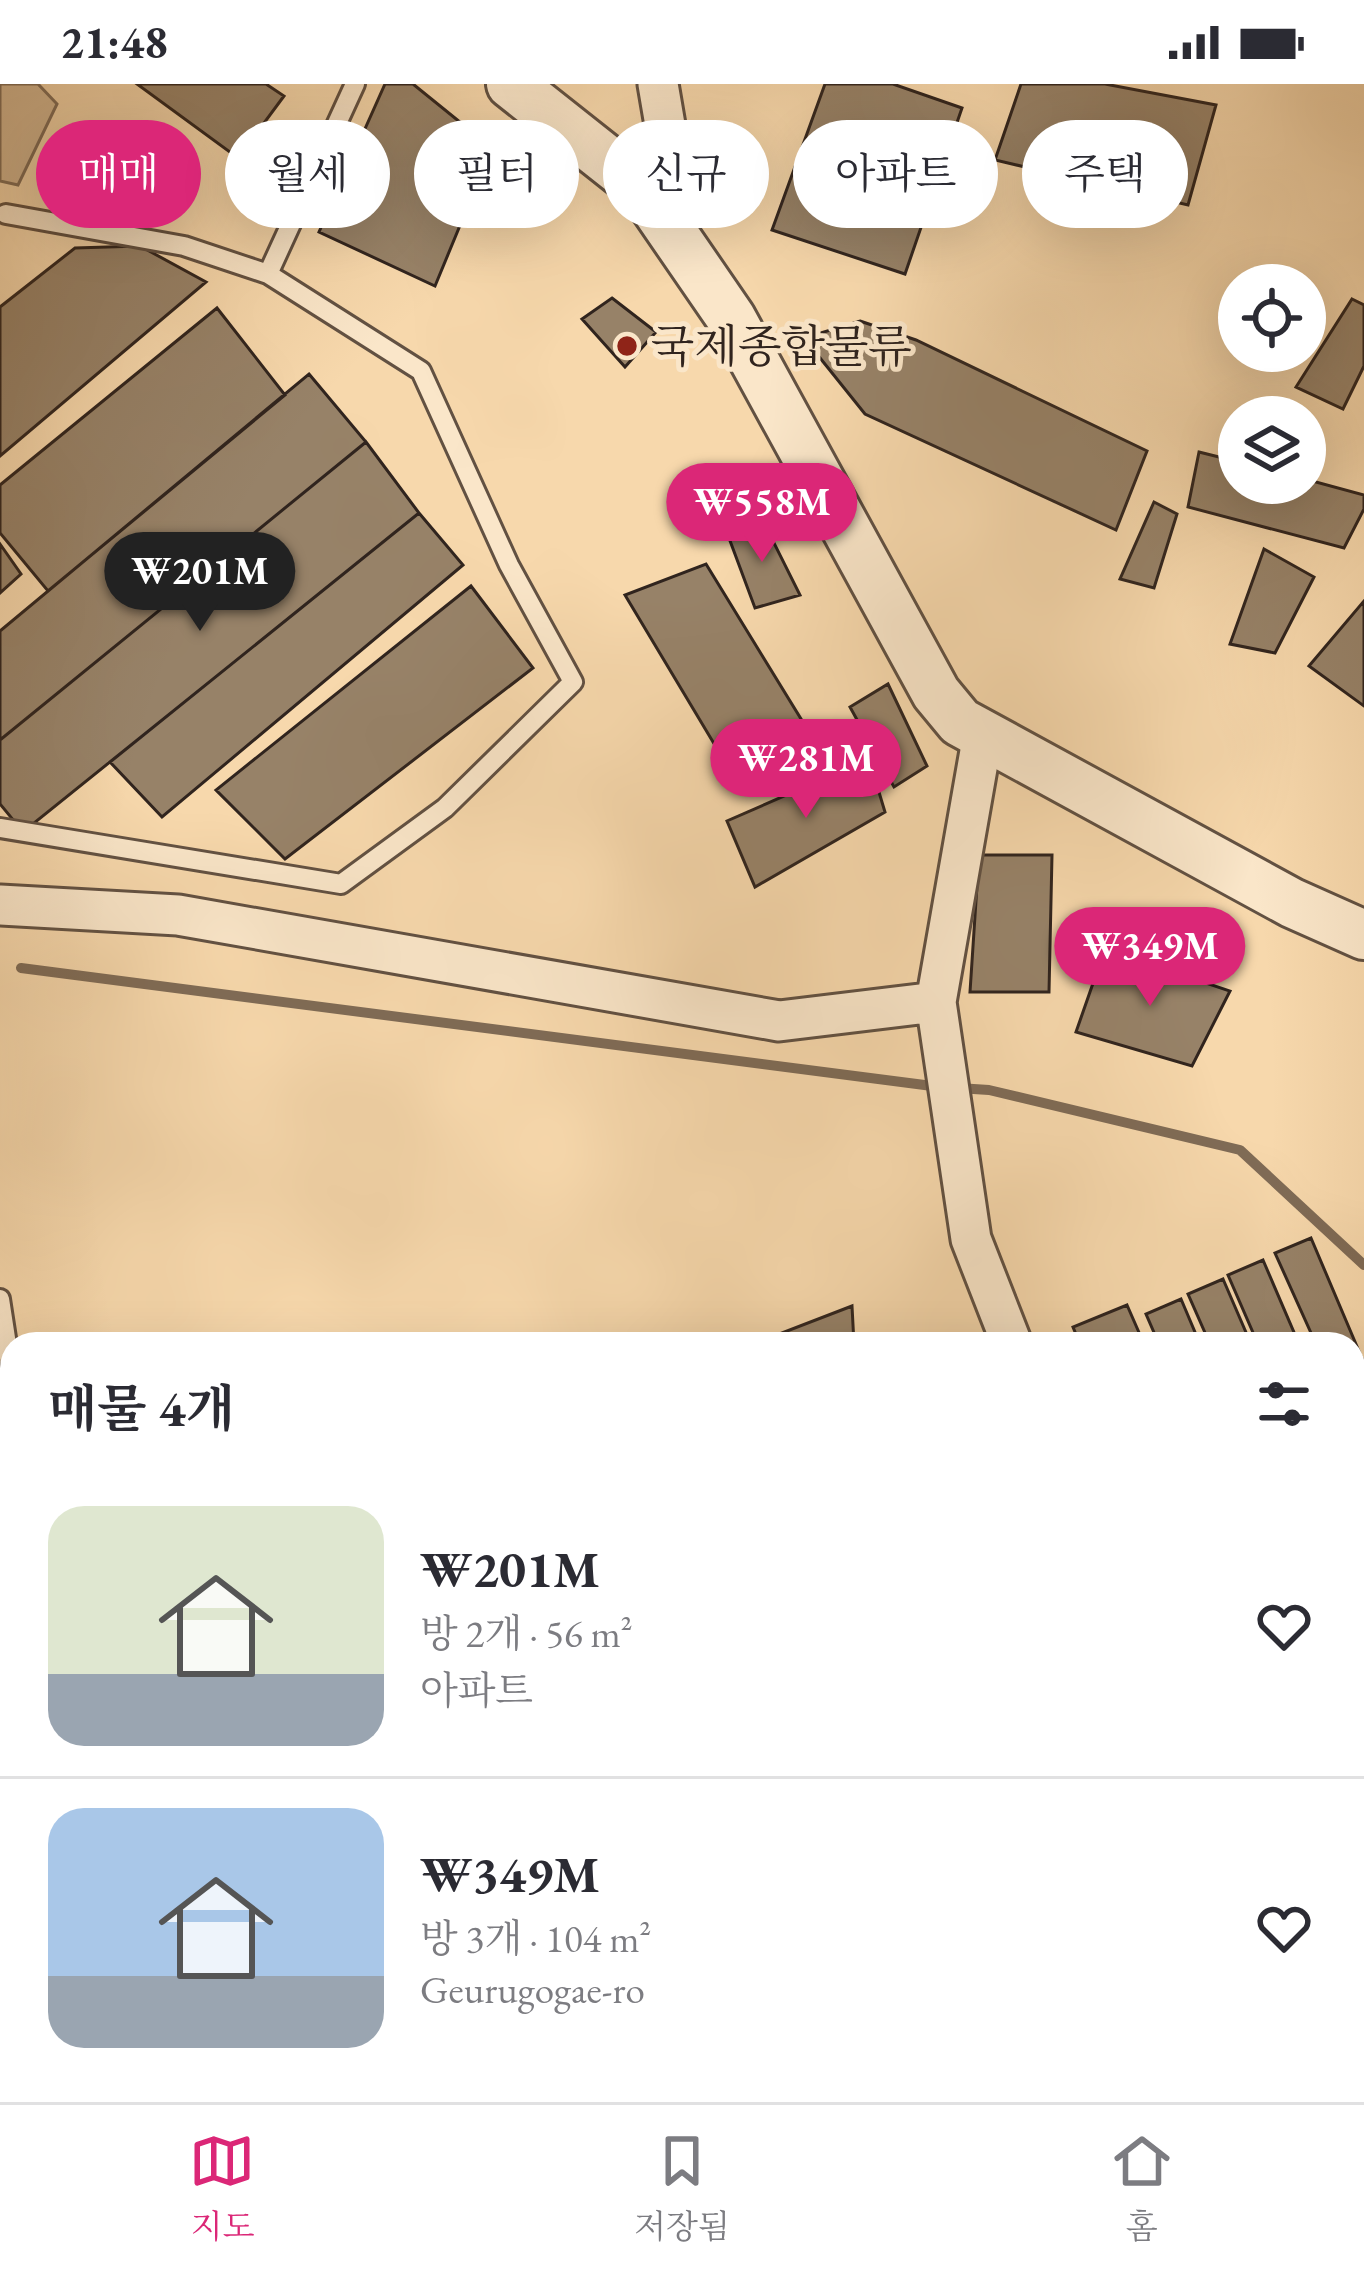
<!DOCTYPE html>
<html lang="ko">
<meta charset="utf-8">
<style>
:root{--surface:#fff;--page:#f7f7f7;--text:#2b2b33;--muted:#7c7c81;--line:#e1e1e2;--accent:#db2777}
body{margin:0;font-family:"EB Garamond","Noto Serif KR",serif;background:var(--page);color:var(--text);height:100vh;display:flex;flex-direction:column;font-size:45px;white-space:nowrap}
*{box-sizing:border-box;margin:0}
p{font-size:39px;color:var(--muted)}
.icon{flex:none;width:66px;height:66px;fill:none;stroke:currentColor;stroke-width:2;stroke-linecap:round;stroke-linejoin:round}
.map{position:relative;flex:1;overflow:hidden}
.details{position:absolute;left:0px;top:1248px;width:1365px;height:771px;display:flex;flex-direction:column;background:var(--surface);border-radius:36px 36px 0 0;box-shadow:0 12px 48px #0002}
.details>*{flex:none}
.hud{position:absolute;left:36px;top:36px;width:1293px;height:108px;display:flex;gap:24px}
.tools{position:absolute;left:1218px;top:180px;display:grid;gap:24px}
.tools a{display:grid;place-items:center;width:108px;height:108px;border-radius:50%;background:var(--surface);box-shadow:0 12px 48px #0002;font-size:60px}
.price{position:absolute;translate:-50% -102px;padding:0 27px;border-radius:42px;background:var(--accent);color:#fff;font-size:39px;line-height:78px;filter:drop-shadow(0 3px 6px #0008)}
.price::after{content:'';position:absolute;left:50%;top:72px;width:36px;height:27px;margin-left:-18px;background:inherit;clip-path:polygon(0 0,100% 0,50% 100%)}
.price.selected{background:#222;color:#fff}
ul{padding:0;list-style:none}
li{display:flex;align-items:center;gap:36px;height:300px;padding:0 48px}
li+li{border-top:3px solid var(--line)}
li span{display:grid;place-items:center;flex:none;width:336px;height:240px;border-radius:36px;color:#555}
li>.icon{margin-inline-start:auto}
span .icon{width:144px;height:144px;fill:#fffc;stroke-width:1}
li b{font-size:51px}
h2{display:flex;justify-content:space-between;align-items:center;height:144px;padding:0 48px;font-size:51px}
.tag{padding:0 42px;border-radius:54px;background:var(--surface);box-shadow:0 12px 48px #0002;font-size:42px;line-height:108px}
.tag.selected{background:var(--accent);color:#fff}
.status{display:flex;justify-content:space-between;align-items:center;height:84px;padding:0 60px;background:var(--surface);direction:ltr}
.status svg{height:33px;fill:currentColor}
.dock{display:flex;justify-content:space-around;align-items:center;height:168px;border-top:3px solid var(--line);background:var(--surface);font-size:33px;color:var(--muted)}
.dock a{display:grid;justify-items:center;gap:6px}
.dock .selected{color:var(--accent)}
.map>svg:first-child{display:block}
.green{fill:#d5b994;stroke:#826e59;stroke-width:3}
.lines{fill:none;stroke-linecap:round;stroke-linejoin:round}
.stream{stroke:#7f6b56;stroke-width:10}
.building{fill:#978268;stroke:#30241e;stroke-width:3}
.service-casing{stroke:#625142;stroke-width:24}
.minor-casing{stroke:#625142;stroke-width:45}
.tertiary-casing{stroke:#625142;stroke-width:54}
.service{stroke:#fae6c9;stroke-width:18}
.minor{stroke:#fae6c9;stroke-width:39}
.tertiary{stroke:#fae6c9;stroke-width:48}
.poi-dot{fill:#8f2418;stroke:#fae6c9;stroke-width:4.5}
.labels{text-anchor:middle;stroke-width:10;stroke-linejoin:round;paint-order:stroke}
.poi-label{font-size:45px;fill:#30241e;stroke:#fae6c9;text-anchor:start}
</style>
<div class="status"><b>21:48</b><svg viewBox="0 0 49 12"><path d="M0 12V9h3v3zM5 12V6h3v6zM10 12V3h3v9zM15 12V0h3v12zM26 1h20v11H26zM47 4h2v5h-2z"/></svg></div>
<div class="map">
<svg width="1364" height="2018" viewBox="0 0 1364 2018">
<rect width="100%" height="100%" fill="#f7d8ac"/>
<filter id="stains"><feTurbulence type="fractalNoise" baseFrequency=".00167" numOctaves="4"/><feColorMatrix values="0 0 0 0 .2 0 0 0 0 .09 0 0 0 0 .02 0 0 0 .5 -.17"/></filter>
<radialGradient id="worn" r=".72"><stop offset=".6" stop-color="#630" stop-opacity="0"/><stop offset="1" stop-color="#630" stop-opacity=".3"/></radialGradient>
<path class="green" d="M0,0H38L57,20L18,101L0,97Z"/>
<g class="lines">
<path class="stream" d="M21,884L940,1003
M958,1004L989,1006L1240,1066L1364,1181"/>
</g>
<path class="building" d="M137,0H266L284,12L238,74Z
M385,0H413L492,64L435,202L319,148Z
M825,0H893L962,24L905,190L772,146Z
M1021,0H1105L1216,21L1188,121L995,76Z
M140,162L206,198L0,372V223L75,164Z
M612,214L656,248L625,283L582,235Z
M1352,215L1364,221V282L1343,325L1296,303Z
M217,224L285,311L48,507L0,449V401Z
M860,237L916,256L1147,367L1116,446L865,330L804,254Z
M309,290L366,358L0,656V547Z
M366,358L419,429L23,748L0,720V656Z
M1199,368L1239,378V399L1305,395L1364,411V425L1344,464L1188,423Z
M1154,418L1177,430L1154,504L1120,495Z
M419,429L463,481L162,733L110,678Z
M760,431L800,511L755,524L729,454Z
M0,460L21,490L0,509Z
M1264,465L1314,493L1275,569L1230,560Z
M706,480L809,648L740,703L625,511Z
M471,502L533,584L285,775L216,706Z
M1364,517V622L1309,582Z
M888,600L927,682L894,703L850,623Z
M869,675L885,728L755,803L727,737Z
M979,771H1052L1049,908H970Z
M1105,865L1230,907L1192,982L1076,948Z
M1311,1154L1364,1279V1370L1353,1345V1260H1316L1275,1169Z
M1263,1176L1299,1260H1258L1228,1191Z
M1223,1195L1251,1260H1210L1188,1210Z
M1181,1215L1200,1260H1159L1146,1230Z
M1127,1221L1144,1260H1080L1073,1243Z
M852,1222L854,1260H753Z
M1353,1387L1364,1413V1500L1353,1476Z
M1353,1500L1364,1526V1583L1354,1588Z
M0,1973L12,1975L2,2018H0Z"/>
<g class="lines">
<g class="service-casing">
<path id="service" d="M6,130L184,162L268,190
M0,744L341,800L445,724L573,598L509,481L421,287L268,190L355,0
M0,1215L12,1293
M0,1449L12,1432"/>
</g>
<g class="minor-casing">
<path id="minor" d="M654,121L665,41L658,0
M983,650L936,918L971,1155L1012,1260
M0,821L178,831L779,937L936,918
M1353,1752L1364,1763"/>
</g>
<g class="tertiary-casing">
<path id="tertiary" d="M511,0L641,103L731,234L936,609L960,638L1292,819L1364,851"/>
</g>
<use href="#service" class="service"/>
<use href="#minor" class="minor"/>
<use href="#tertiary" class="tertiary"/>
</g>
<circle class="poi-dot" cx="627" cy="262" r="12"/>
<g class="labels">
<g class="poi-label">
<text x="651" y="278">국제종합물류</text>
</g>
</g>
<rect width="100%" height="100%" filter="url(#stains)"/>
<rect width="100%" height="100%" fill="url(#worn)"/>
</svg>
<div class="tools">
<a><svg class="icon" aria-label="locate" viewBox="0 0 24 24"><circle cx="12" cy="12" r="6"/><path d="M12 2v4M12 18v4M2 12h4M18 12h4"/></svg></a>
<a><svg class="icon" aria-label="layers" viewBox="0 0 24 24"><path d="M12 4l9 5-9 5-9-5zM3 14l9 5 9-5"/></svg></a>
</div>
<b class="price" style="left:762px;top:481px">₩558M</b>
<b class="price selected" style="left:200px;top:550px">₩201M</b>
<b class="price" style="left:806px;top:737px">₩281M</b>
<b class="price" style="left:1150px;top:925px">₩349M</b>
<div class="hud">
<a class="tag selected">매매</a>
<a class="tag">월세</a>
<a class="tag">필터</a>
<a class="tag">신규</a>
<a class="tag">아파트</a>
<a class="tag">주택</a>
</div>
<section class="details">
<h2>매물 4개<svg class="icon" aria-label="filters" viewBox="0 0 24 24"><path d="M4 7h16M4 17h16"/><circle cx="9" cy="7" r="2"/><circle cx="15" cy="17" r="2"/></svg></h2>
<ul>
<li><span style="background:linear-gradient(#dfe7d0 70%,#9aa5b1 0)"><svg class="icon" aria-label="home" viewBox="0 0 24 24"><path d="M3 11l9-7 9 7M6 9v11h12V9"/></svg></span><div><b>₩201M</b><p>방 2개 · 56 m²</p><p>아파트</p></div><svg class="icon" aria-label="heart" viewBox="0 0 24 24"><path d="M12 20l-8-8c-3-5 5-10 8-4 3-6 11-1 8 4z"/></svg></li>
<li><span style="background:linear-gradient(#a9c7e8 70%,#9aa5b1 0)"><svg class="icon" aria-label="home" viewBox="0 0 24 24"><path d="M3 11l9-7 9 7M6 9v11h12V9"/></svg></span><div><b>₩349M</b><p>방 3개 · 104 m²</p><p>Geurugogae-ro</p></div><svg class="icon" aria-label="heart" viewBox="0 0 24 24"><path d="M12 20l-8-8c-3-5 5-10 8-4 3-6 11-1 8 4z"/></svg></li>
</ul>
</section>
</div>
<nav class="dock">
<a class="selected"><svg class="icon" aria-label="map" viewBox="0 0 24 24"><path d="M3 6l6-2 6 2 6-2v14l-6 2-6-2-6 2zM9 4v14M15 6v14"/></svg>지도</a>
<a><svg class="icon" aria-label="saved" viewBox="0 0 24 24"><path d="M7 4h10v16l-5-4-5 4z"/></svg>저장됨</a>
<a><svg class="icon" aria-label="home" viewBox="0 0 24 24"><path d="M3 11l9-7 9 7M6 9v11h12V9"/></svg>홈</a>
</nav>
